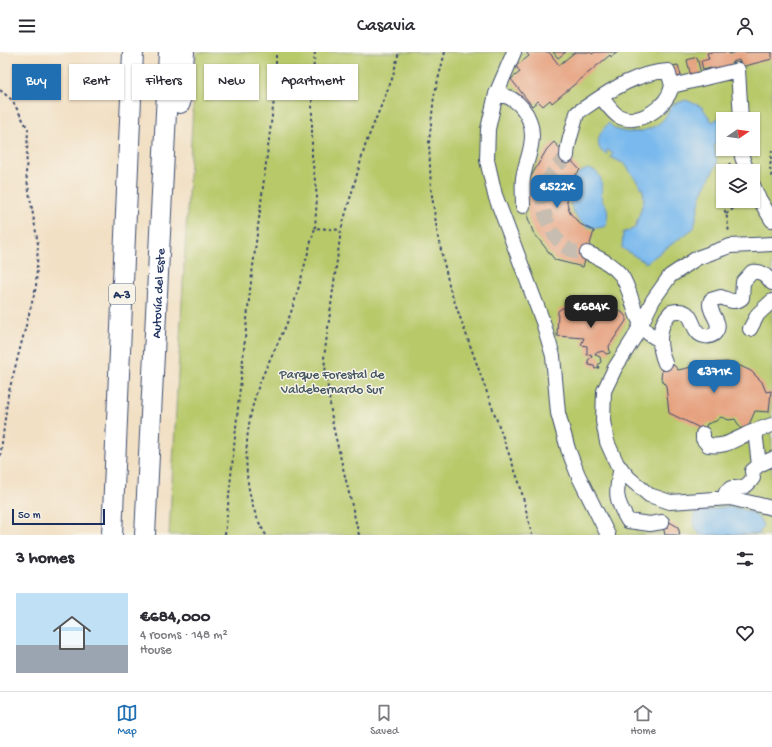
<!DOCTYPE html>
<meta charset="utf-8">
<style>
:root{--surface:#fff;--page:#f2f2f3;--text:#2b2b33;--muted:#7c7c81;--line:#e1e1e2;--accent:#1f6fb2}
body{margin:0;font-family:"Gochi Hand",sans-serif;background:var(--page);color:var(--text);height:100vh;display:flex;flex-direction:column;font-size:15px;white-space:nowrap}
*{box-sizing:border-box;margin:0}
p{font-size:13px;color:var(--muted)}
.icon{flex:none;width:22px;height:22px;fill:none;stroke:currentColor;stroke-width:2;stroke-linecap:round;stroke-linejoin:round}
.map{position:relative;height:483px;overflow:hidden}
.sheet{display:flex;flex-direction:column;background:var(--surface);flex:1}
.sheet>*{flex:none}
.top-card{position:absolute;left:12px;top:12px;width:400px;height:36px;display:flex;gap:8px}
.needle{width:26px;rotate:77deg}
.fabs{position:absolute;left:716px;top:60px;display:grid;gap:8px}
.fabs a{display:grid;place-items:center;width:44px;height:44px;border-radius:0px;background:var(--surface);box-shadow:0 1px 3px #0004;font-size:20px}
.scale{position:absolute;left:12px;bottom:10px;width:93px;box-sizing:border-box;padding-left:4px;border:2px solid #1b2f5e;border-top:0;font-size:11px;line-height:14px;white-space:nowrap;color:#1b2f5e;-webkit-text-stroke:3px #f7f3e8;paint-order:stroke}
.price{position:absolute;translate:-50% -34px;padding:0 9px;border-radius:8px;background:var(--accent);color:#fff;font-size:13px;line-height:26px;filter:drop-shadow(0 1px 2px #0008)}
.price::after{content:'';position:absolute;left:50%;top:24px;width:12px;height:9px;margin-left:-6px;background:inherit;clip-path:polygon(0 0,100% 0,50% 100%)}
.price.selected{background:#222;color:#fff}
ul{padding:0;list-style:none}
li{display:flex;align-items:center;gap:12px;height:100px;padding:0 16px}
li span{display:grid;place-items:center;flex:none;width:112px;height:80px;border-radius:0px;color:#555}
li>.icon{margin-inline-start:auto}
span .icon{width:48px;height:48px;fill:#fffc;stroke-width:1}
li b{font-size:17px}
h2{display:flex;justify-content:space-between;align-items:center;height:48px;padding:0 16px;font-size:17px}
.chip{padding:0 14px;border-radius:0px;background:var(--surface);box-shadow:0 1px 3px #0004;font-size:14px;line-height:36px}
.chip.selected{background:var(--accent);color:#fff}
header{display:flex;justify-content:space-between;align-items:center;height:52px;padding:0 16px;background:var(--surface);font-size:18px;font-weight:600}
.tab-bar{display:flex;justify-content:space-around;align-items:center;height:56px;border-top:1px solid var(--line);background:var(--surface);font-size:11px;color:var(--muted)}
.tab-bar a{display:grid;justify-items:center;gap:2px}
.tab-bar .selected{color:var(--accent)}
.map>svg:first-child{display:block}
.green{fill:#b8c96b;stroke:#6a7c64;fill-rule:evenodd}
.water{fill:#79b9ed;stroke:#4a74a6}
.building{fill:#e59e7a}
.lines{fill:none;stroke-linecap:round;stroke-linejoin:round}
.minor-tunnel{stroke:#c7bdb0;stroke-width:14;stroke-dasharray:14 7;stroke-linecap:butt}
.minor-casing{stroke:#3b4a6d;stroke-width:16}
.highway-casing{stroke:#3b4a6d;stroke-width:22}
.path{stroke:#3b4a6d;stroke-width:2;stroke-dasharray:3 3;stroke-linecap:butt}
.minor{stroke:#fff;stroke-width:14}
.highway{stroke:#fff;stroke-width:20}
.labels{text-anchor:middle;stroke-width:3;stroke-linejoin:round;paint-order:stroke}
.shield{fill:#f7f3e8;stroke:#5d6a87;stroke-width:1}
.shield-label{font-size:12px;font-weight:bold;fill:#1b2f5e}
.street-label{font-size:13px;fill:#1b2f5e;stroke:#f7f3e8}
.park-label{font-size:13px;fill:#425661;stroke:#f7f3e8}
</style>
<header><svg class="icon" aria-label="menu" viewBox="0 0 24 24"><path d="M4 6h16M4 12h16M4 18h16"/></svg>Casavia<svg class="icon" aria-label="person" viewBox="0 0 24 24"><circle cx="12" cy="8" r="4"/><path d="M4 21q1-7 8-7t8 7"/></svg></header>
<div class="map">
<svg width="772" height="483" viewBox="0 0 772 483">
<rect width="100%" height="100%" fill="#f7f3e8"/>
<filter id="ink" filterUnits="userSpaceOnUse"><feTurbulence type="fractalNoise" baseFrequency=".025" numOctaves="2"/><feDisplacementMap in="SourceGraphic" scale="8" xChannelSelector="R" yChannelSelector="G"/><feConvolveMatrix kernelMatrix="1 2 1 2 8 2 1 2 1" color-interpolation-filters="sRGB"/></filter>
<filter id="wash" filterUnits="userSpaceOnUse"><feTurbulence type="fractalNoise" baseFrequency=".012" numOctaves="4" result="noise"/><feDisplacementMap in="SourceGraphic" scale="16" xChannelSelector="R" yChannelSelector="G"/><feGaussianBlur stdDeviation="0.9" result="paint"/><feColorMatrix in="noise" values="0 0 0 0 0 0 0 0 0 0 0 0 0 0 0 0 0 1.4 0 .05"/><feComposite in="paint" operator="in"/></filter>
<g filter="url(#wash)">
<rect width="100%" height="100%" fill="#f2e0c5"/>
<path class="green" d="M196,0H772V483H169ZM723,67H753V97H723ZM723,119H753V149H723Z"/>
<path class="water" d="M686,48L702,55L712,70L719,66L723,69V81L714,94L717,111L701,143L694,176L646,211L622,196L623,181L635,176L644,148L643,138L625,112L610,105L613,102L608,98L606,99L607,103C592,96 599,79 609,71C621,87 651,80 663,68C668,62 669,58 672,53Z
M588,117C608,120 599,139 602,149C603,151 605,152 606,154C609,160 607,167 606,174C572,187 553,127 588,117Z
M724,455C737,455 759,459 763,474L759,482L701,483C695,478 691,468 695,461Z"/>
<g id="blocks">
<path class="building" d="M526,0H549L559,13L575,0H590L592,2L595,0H618L611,5L610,3L552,51L550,48L543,54L538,49L532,54L511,27L520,20L516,14L529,4Z
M553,0H566L558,6Z
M711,0H729V2L737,0H772V7L741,15L739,8L732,10L733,16L712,21L711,16L703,18L701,9L709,7L707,1Z
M697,5L701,22L691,25L687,8Z
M678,13L681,24L674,26L672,14Z
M554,90L580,118L571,128L568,136L567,151L570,161L580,172L594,179L583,215L555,208L533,180L528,166L527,145L529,128L547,97Z
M562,256L614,258L622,260L626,265V269L609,294L610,301L606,302L603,299L595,301L596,303L600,305L601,310L598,313L599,316L595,317L594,314L589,313L588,308L592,305L591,302L587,303V294L581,293L584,286L557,284L558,259Z
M727,310L738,313L751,319L762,330L766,340L771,339L769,360L755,359L748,375L741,377L735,367L729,368L721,365L716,369L707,372L703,382L698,375L669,361L666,334L661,326L662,318L660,312L674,313L678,318L710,311Z
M661,465L678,475L680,483H665Z"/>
</g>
</g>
<g filter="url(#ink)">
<use href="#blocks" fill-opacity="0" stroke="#3b4a6d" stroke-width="1"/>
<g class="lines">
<path class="minor-tunnel" d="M567,104C558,113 545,127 543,140C540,160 554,194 575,200C579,201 584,200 587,201"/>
<g class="minor-casing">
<path id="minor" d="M514,0L496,42L488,77L487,108L495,143L543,270L553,304L558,361L568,397L578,423L608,483
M496,42C518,44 532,63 532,84C532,99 525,112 523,126C522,135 523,145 523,154
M601,45C606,51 611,59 618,64C639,75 667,55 672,34
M742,97V105L747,119
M567,104C567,90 574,75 577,61C606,42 632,21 668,19L672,34L738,18L741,67
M753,133L758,145L772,168
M772,192L730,194L697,206L670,224L653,248L634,286L615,316L604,339L603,369L607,390L617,412L629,426L649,443L670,450L730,446L772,456
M587,201C600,206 612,212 621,223C633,240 632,264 647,280C650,283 656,286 660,288
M750,277L758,262L772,249
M665,311C658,294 657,274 671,260C698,253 688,282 705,284C708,285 711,284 714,282C723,273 713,265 711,257C709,253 710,251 711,248L721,245C729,248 734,252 742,246L743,230L752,220C762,219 766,223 772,231
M755,379L759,413
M703,382V387L708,393C725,395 730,390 745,383C753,379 763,376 772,373
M621,416C615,441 615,447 628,469L650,472L662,470
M725,446L726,440L731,436C742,436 746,436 753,426L752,419L759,413L772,407"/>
</g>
<g class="highway-casing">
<g id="highway">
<path d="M180,51L184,0"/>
<path d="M112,483L133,0"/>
<path id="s1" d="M145,483L169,0"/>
</g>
</g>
<path class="path" d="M315,0L312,31V104L317,145L315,176
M445,0L434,44L429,91L431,137L438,185L450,237L520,433L532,483
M0,38L12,48L28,77L26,122L38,192L36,235L8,343L0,407
M772,98L770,116L772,126
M726,119L730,111
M723,124C713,142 721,145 726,162C728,168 728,175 729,181
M726,162L744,149
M225,483L250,238L276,32V0
M266,483C239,441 243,377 259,333C268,309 281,287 290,263C300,235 306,205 315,176L341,178
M359,483L333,374L324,306L341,178L366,91L392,27L399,0"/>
<use href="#minor" class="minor"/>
<use href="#highway" class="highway"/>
</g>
</g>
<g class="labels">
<rect class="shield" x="109" y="232" width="26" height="20" rx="3"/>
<g class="shield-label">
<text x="122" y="246">A-3</text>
</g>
<g class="street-label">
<text dy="5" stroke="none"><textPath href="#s1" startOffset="242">Autovía del Este</textPath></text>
</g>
<g class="park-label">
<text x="332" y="326">Parque Forestal de<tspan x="332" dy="15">Valdebernardo Sur</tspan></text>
</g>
</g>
</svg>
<div class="fabs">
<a><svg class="needle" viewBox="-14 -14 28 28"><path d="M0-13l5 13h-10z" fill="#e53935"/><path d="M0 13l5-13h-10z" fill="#7c7c81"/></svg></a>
<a><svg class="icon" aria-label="layers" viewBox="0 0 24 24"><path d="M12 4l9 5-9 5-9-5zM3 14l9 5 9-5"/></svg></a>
</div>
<div class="scale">50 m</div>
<b class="price" style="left:557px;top:157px">€522K</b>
<b class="price selected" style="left:591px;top:277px">€684K</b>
<b class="price" style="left:714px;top:342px">€371K</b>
<div class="top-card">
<a class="chip selected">Buy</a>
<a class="chip">Rent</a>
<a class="chip">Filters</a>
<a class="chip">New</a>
<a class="chip">Apartment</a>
</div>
</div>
<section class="sheet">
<h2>3 homes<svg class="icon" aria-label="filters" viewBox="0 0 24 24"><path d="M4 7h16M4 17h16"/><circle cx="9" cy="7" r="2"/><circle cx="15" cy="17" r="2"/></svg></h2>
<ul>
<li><span style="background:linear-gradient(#bfe0f5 65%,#9aa5b1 0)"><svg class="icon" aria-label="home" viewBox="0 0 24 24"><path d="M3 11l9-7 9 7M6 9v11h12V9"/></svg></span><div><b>€684,000</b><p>4 rooms · 148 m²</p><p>House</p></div><svg class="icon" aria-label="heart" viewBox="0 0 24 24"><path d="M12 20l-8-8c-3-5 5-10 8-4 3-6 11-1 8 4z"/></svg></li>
</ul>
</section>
<nav class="tab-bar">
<a class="selected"><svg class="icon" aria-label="map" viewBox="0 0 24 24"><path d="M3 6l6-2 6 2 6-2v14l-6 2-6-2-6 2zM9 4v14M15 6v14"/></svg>Map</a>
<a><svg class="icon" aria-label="saved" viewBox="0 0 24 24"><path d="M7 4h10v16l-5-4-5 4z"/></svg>Saved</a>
<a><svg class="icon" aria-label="home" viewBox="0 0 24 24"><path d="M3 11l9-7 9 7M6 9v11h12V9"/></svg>Home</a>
</nav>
